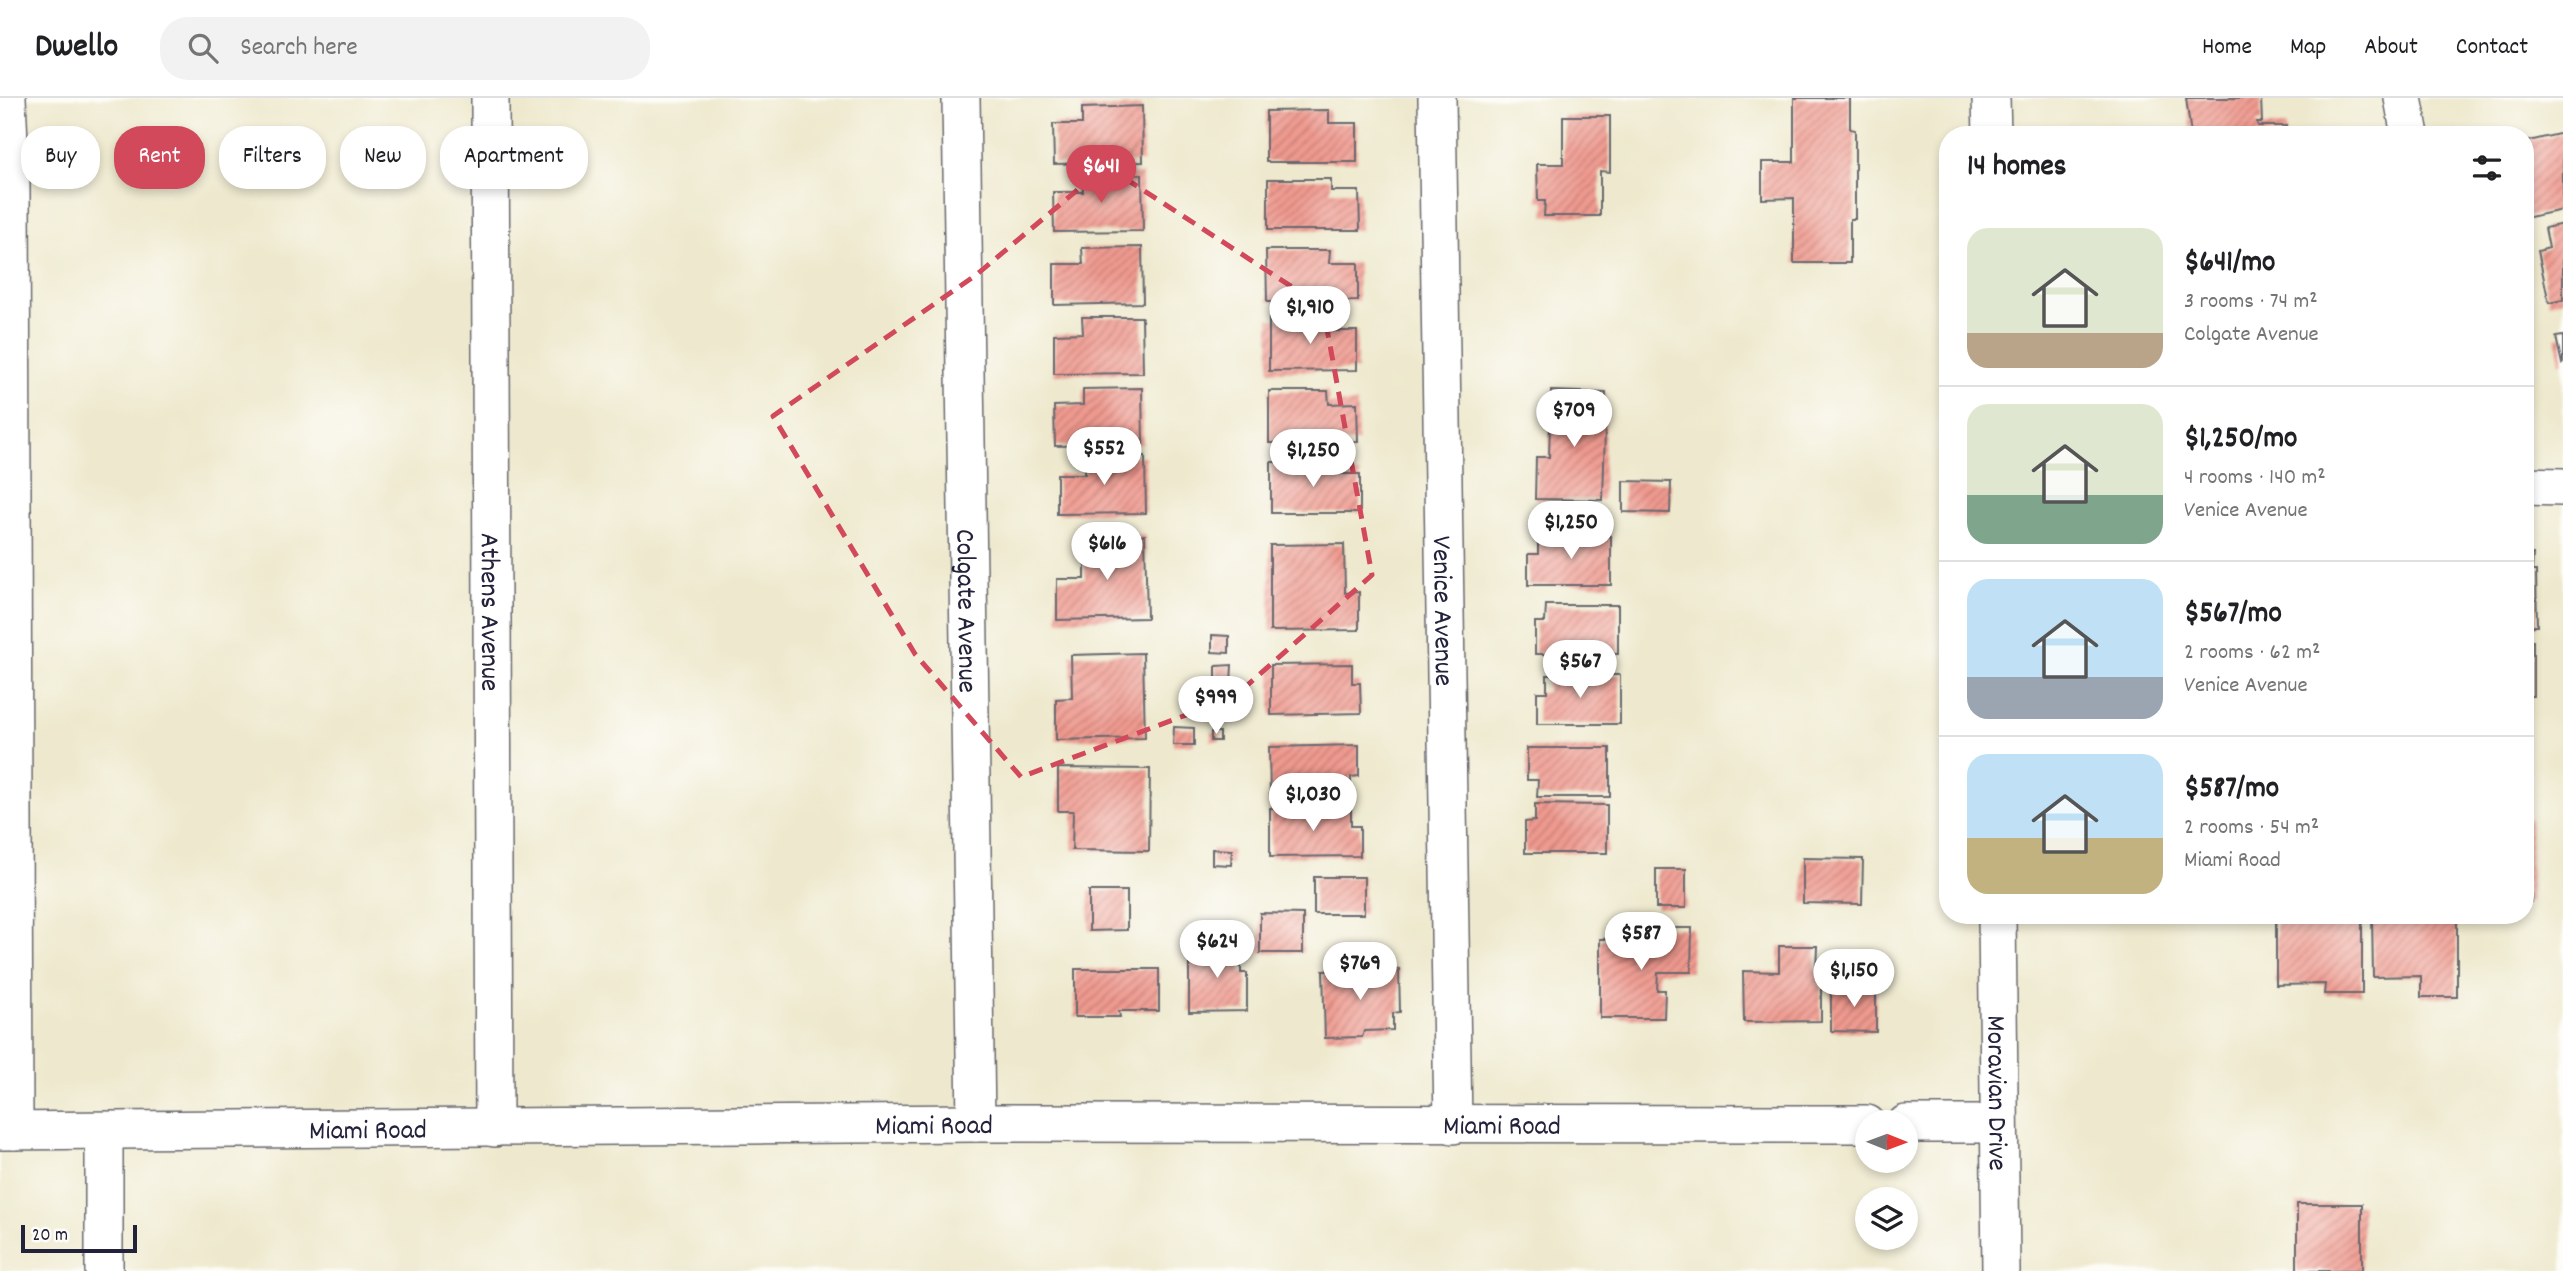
<!DOCTYPE html>
<meta charset="utf-8">
<style>
:root{--surface:#fff;--page:#f2f2f2;--text:#202124;--muted:#757577;--line:#e0e0e0;--accent:#d1495b}
body{margin:0;font-family:Dekko,sans-serif;background:var(--page);color:var(--text);height:100vh;display:flex;flex-direction:column;font-size:26px;white-space:nowrap}
*{box-sizing:border-box;margin:0}
p{font-size:23px;color:var(--muted)}
.icon{flex:none;width:38px;height:38px;fill:none;stroke:currentColor;stroke-width:2;stroke-linecap:round;stroke-linejoin:round}
.map{position:relative;flex:1;overflow:hidden}
.drawer{position:absolute;left:1939px;top:28px;width:595px;height:798px;display:flex;flex-direction:column;background:var(--surface);border-radius:28px;box-shadow:0 4px 10px #0003}
.drawer>*{flex:none}
.top-card{position:absolute;left:21px;top:28px;width:665px;height:63px;display:flex;gap:14px}
.needle{width:46px;rotate:91deg}
.controls{position:absolute;left:1855px;top:1012px;display:grid;gap:14px}
.controls a{display:grid;place-items:center;width:63px;height:63px;border-radius:50%;background:var(--surface);box-shadow:0 4px 10px #0003;font-size:35px}
.scale{position:absolute;left:21px;bottom:18px;width:116px;box-sizing:border-box;padding-left:7px;border:4px solid #22223b;border-top:0;font-size:19px;line-height:24px;white-space:nowrap;color:#22223b;-webkit-text-stroke:5px #fdfcf7;paint-order:stroke}
.price{position:absolute;translate:-50% -60px;padding:0 16px;border-radius:24px;background:#fff;color:#222;font-size:23px;line-height:46px;filter:drop-shadow(0 2px 4px #0008)}
.price::after{content:'';position:absolute;left:50%;top:42px;width:21px;height:16px;margin-left:-10px;background:inherit;clip-path:polygon(0 0,100% 0,50% 100%)}
.price.selected{background:var(--accent);color:#fff}
ul{padding:0;list-style:none}
li{display:flex;align-items:center;gap:21px;height:175px;padding:0 28px}
li+li{border-top:2px solid var(--line)}
li span{display:grid;place-items:center;flex:none;width:196px;height:140px;border-radius:21px;color:#555}
li>.icon{margin-inline-start:auto}
span .icon{width:84px;height:84px;fill:#fffc;stroke-width:1}
li b{font-size:30px}
h2{display:flex;justify-content:space-between;align-items:center;height:84px;padding:0 28px;font-size:30px}
.chip{padding:0 24px;border-radius:28px;background:var(--surface);box-shadow:0 4px 10px #0003;font-size:24px;line-height:63px}
.chip.selected{background:var(--accent);color:#fff}
header{display:flex;align-items:center;gap:42px;box-sizing:border-box;height:98px;padding:0 35px;background:var(--surface);border-bottom:2px solid var(--line)}
header strong{font-size:33px}
nav{display:flex;gap:38px;margin-inline-start:auto;font-size:24px}
.search{width:490px;height:63px;background:var(--page);display:flex;align-items:center;gap:18px;box-sizing:border-box;padding:0 24px;border-radius:28px;color:var(--muted);font-size:26px}
.map>svg:first-child{display:block}
.building{fill:url(#building-hatch)}
.lines{fill:none;stroke-linecap:round;stroke-linejoin:round}
.minor-casing{stroke:#69686e;stroke-width:40}
.minor{stroke:#fff;stroke-width:37}
.marked{fill:none;stroke:#d1495b;stroke-width:5;stroke-dasharray:14 9;stroke-linejoin:round}
.labels{text-anchor:middle;stroke-width:5;stroke-linejoin:round;paint-order:stroke}
.street-label{font-size:28px;fill:#22223b;stroke:#fdfcf7}
</style>
<header>
<strong>Dwello</strong>
<div class="search"><svg class="icon" aria-label="search" viewBox="0 0 24 24"><circle cx="10" cy="10" r="6"/><path d="M15 15l6 6"/></svg>Search here</div>
<nav><a>Home</a><a>Map</a><a>About</a><a>Contact</a></nav>
</header>
<div class="map">
<svg width="2563" height="1173" viewBox="0 0 2563 1173">
<defs>
<pattern id="building-hatch" width="6" height="6" patternUnits="userSpaceOnUse" patternTransform="scale(1.75)"><rect width="6" height="6" fill="#f09a8f"/><path d="M-1 1l2-2M0 6l6-6M5 7l2-2" fill="none" stroke="#c27d76"/></pattern>
</defs>
<rect width="100%" height="100%" fill="#fdfcf7"/>
<filter id="ink" filterUnits="userSpaceOnUse"><feTurbulence type="fractalNoise" baseFrequency=".0143" numOctaves="2"/><feDisplacementMap in="SourceGraphic" scale="14" xChannelSelector="R" yChannelSelector="G"/><feConvolveMatrix kernelMatrix="1 2 1 2 8 2 1 2 1" color-interpolation-filters="sRGB"/></filter>
<filter id="wash" filterUnits="userSpaceOnUse"><feTurbulence type="fractalNoise" baseFrequency=".00686" numOctaves="4" result="noise"/><feDisplacementMap in="SourceGraphic" scale="28" xChannelSelector="R" yChannelSelector="G"/><feGaussianBlur stdDeviation="1.57" result="paint"/><feColorMatrix in="noise" values="0 0 0 0 0 0 0 0 0 0 0 0 0 0 0 0 0 1.4 0 .05"/><feComposite in="paint" operator="in"/></filter>
<g filter="url(#wash)">
<rect width="100%" height="100%" fill="#eee9ce"/>
<g id="blocks">
<path class="building" d="M1794,0H1850V31L1855,32V121H1850V165H1794V100L1762,101V64H1794Z
M2186,0H2261L2262,24H2257L2258,28H2286V37H2191Z
M1142,8L1143,64L1054,66L1053,26H1082V10Z
M1329,12V25H1357V64H1266V13Z
M1563,18H1610V74L1600,73V118H1544L1545,103H1538L1537,66H1563Z
M2563,35V112L2525,120V44Z
M1142,76L1143,133L1054,134L1053,94H1083L1082,78Z
M1268,81H1331V93H1359L1360,132H1268Z
M2563,126V202L2549,205L2538,153L2549,150L2545,130Z
M1142,149L1143,205L1054,207V166H1083L1082,150Z
M1266,152H1330L1329,165H1358V203L1267,204Z
M1082,219H1142L1143,275L1054,276V236L1083,235Z
M1269,221H1328L1329,233H1357V272L1269,273Z
M2563,238V265L2562,266L2556,239Z
M1142,290L1143,346L1055,348L1054,308L1083,307V291Z
M1269,293H1328L1329,306L1357,305L1358,344L1269,345Z
M1551,293L1606,295L1603,402L1535,401L1536,359H1549Z
M1145,358L1146,415L1057,416V376H1085V360Z
M1271,364H1331V376H1360V415H1271Z
M1623,383L1671,384L1670,415L1623,414Z
M1145,437L1147,520L1057,522V481H1085V439Z
M1538,438H1611V487H1528V456H1538Z
M1344,446L1345,495L1359,494V532L1270,533V447Z
M2525,456H2533L2532,473H2536L2537,528H2525Z
M1546,507H1618V556H1535V524H1545Z
M1212,537L1229,538V555L1212,554Z
M2525,543H2533V598H2529V615H2525Z
M1143,555L1145,640L1056,642V601L1072,600L1071,557Z
M1352,566V585H1360L1361,615L1271,617V567Z
M1232,567L1231,585H1216V568Z
M1547,577H1620V626H1537V594H1547Z
M1174,629L1194,630V647H1173Z
M1211,634H1220V643H1211Z
M1359,647V678L1351,679V697L1270,698L1269,649Z
M1527,650H1610V699H1537L1538,682H1527Z
M1058,670L1150,671L1149,753L1072,752L1073,713H1058Z
M1535,706L1607,707V755H1525V724L1535,723Z
M1351,709V728H1360V758L1270,759V710Z
M2525,720H2530L2531,804L2525,805Z
M1212,751L1232,752L1231,767L1212,766Z
M1803,760L1863,761L1862,806L1803,805Z
M1656,771H1686V810H1656Z
M1314,779H1364V816H1314Z
M1089,793H1127V832L1089,833Z
M1260,815L1303,816V855H1260Z
M2276,817H2362V896H2324L2325,886L2276,887Z
M2372,817H2457V899H2421V878L2373,879Z
M1652,830H1692L1691,874H1658L1657,892H1665L1664,920H1600V841H1652Z
M1779,848H1817L1816,873H1821V923L1744,924L1743,873L1779,874Z
M1189,849H1241V875H1247V913L1189,914Z
M1075,871H1159V913H1119L1120,919H1075Z
M1399,871L1400,914L1393,915V932L1364,933L1362,939L1325,940L1323,873Z
M1831,888L1876,889V934L1831,933Z
M2297,1106H2362V1173H2297Z"/>
</g>
</g>
<g filter="url(#ink)">
<use href="#blocks" fill-opacity="0" stroke="#69686e" stroke-width="2"/>
<g class="lines">
<g class="minor-casing">
<g id="minor">
<path d="M7,0L11,88L14,1033"/>
<path id="s1" d="M490,0L494,1030"/>
<path id="s2" d="M961,0L976,1025"/>
<path id="s3" d="M1437,0L1453,1027"/>
<path d="M1991,0L1992,37"/>
<path d="M2403,0L2410,37"/>
<path d="M2525,388L2563,389"/>
<path id="s4" d="M1997,817L2001,1173"/>
<path d="M1906,1026H1998"/>
<path id="s5" d="M0,1033L976,1025L1867,1026"/>
<path d="M104,1173V1033"/>
</g>
</g>
<use href="#minor" class="minor"/>
</g>
</g>
<path class="marked" d="M1106,68L1323,209L1372,477L1234,599L1021,679L915,556L773,318L976,177Z"/>
<g class="labels">
<g class="street-label">
<text dy="10" stroke="none"><textPath href="#s2" startOffset="513">Colgate Avenue</textPath></text>
<text dy="10" stroke="none"><textPath href="#s3" startOffset="513">Venice Avenue</textPath></text>
<text dy="10" stroke="none"><textPath href="#s1" startOffset="514">Athens Avenue</textPath></text>
<text dy="10" stroke="none"><textPath href="#s4" startOffset="178">Moravian Drive</textPath></text>
<text dy="10" stroke="none"><textPath href="#s5" startOffset="934">Miami Road</textPath></text>
<text dy="10" stroke="none"><textPath href="#s5" startOffset="1502">Miami Road</textPath></text>
<text dy="10" stroke="none"><textPath href="#s5" startOffset="368">Miami Road</textPath></text>
</g>
</g>
</svg>
<div class="controls">
<a><svg class="needle" viewBox="-14 -14 28 28"><path d="M0-13l5 13h-10z" fill="#e53935"/><path d="M0 13l5-13h-10z" fill="#757577"/></svg></a>
<a><svg class="icon" aria-label="layers" viewBox="0 0 24 24"><path d="M12 4l9 5-9 5-9-5zM3 14l9 5 9-5"/></svg></a>
</div>
<div class="scale">20 m</div>
<b class="price selected" style="left:1101px;top:107px">$641</b>
<b class="price" style="left:1310px;top:248px">$1,910</b>
<b class="price" style="left:1574px;top:351px">$709</b>
<b class="price" style="left:1104px;top:389px">$552</b>
<b class="price" style="left:1313px;top:391px">$1,250</b>
<b class="price" style="left:1571px;top:463px">$1,250</b>
<b class="price" style="left:1107px;top:484px">$616</b>
<b class="price" style="left:1580px;top:602px">$567</b>
<b class="price" style="left:1216px;top:638px">$999</b>
<b class="price" style="left:1313px;top:735px">$1,030</b>
<b class="price" style="left:1641px;top:874px">$587</b>
<b class="price" style="left:1217px;top:882px">$624</b>
<b class="price" style="left:1360px;top:904px">$769</b>
<b class="price" style="left:1854px;top:911px">$1,150</b>
<div class="top-card">
<a class="chip">Buy</a>
<a class="chip selected">Rent</a>
<a class="chip">Filters</a>
<a class="chip">New</a>
<a class="chip">Apartment</a>
</div>
<section class="drawer">
<h2>14 homes<svg class="icon" aria-label="filters" viewBox="0 0 24 24"><path d="M4 7h16M4 17h16"/><circle cx="9" cy="7" r="2"/><circle cx="15" cy="17" r="2"/></svg></h2>
<ul>
<li><span style="background:linear-gradient(#dfe7d0 75%,#b9a48a 0)"><svg class="icon" aria-label="home" viewBox="0 0 24 24"><path d="M3 11l9-7 9 7M6 9v11h12V9"/></svg></span><div><b>$641/mo</b><p>3 rooms · 74 m²</p><p>Colgate Avenue</p></div></li>
<li><span style="background:linear-gradient(#dfe7d0 65%,#7fa58c 0)"><svg class="icon" aria-label="home" viewBox="0 0 24 24"><path d="M3 11l9-7 9 7M6 9v11h12V9"/></svg></span><div><b>$1,250/mo</b><p>4 rooms · 140 m²</p><p>Venice Avenue</p></div></li>
<li><span style="background:linear-gradient(#bfe0f5 70%,#9aa5b1 0)"><svg class="icon" aria-label="home" viewBox="0 0 24 24"><path d="M3 11l9-7 9 7M6 9v11h12V9"/></svg></span><div><b>$567/mo</b><p>2 rooms · 62 m²</p><p>Venice Avenue</p></div></li>
<li><span style="background:linear-gradient(#bfe0f5 60%,#c2b280 0)"><svg class="icon" aria-label="home" viewBox="0 0 24 24"><path d="M3 11l9-7 9 7M6 9v11h12V9"/></svg></span><div><b>$587/mo</b><p>2 rooms · 54 m²</p><p>Miami Road</p></div></li>
</ul>
</section>
</div>
